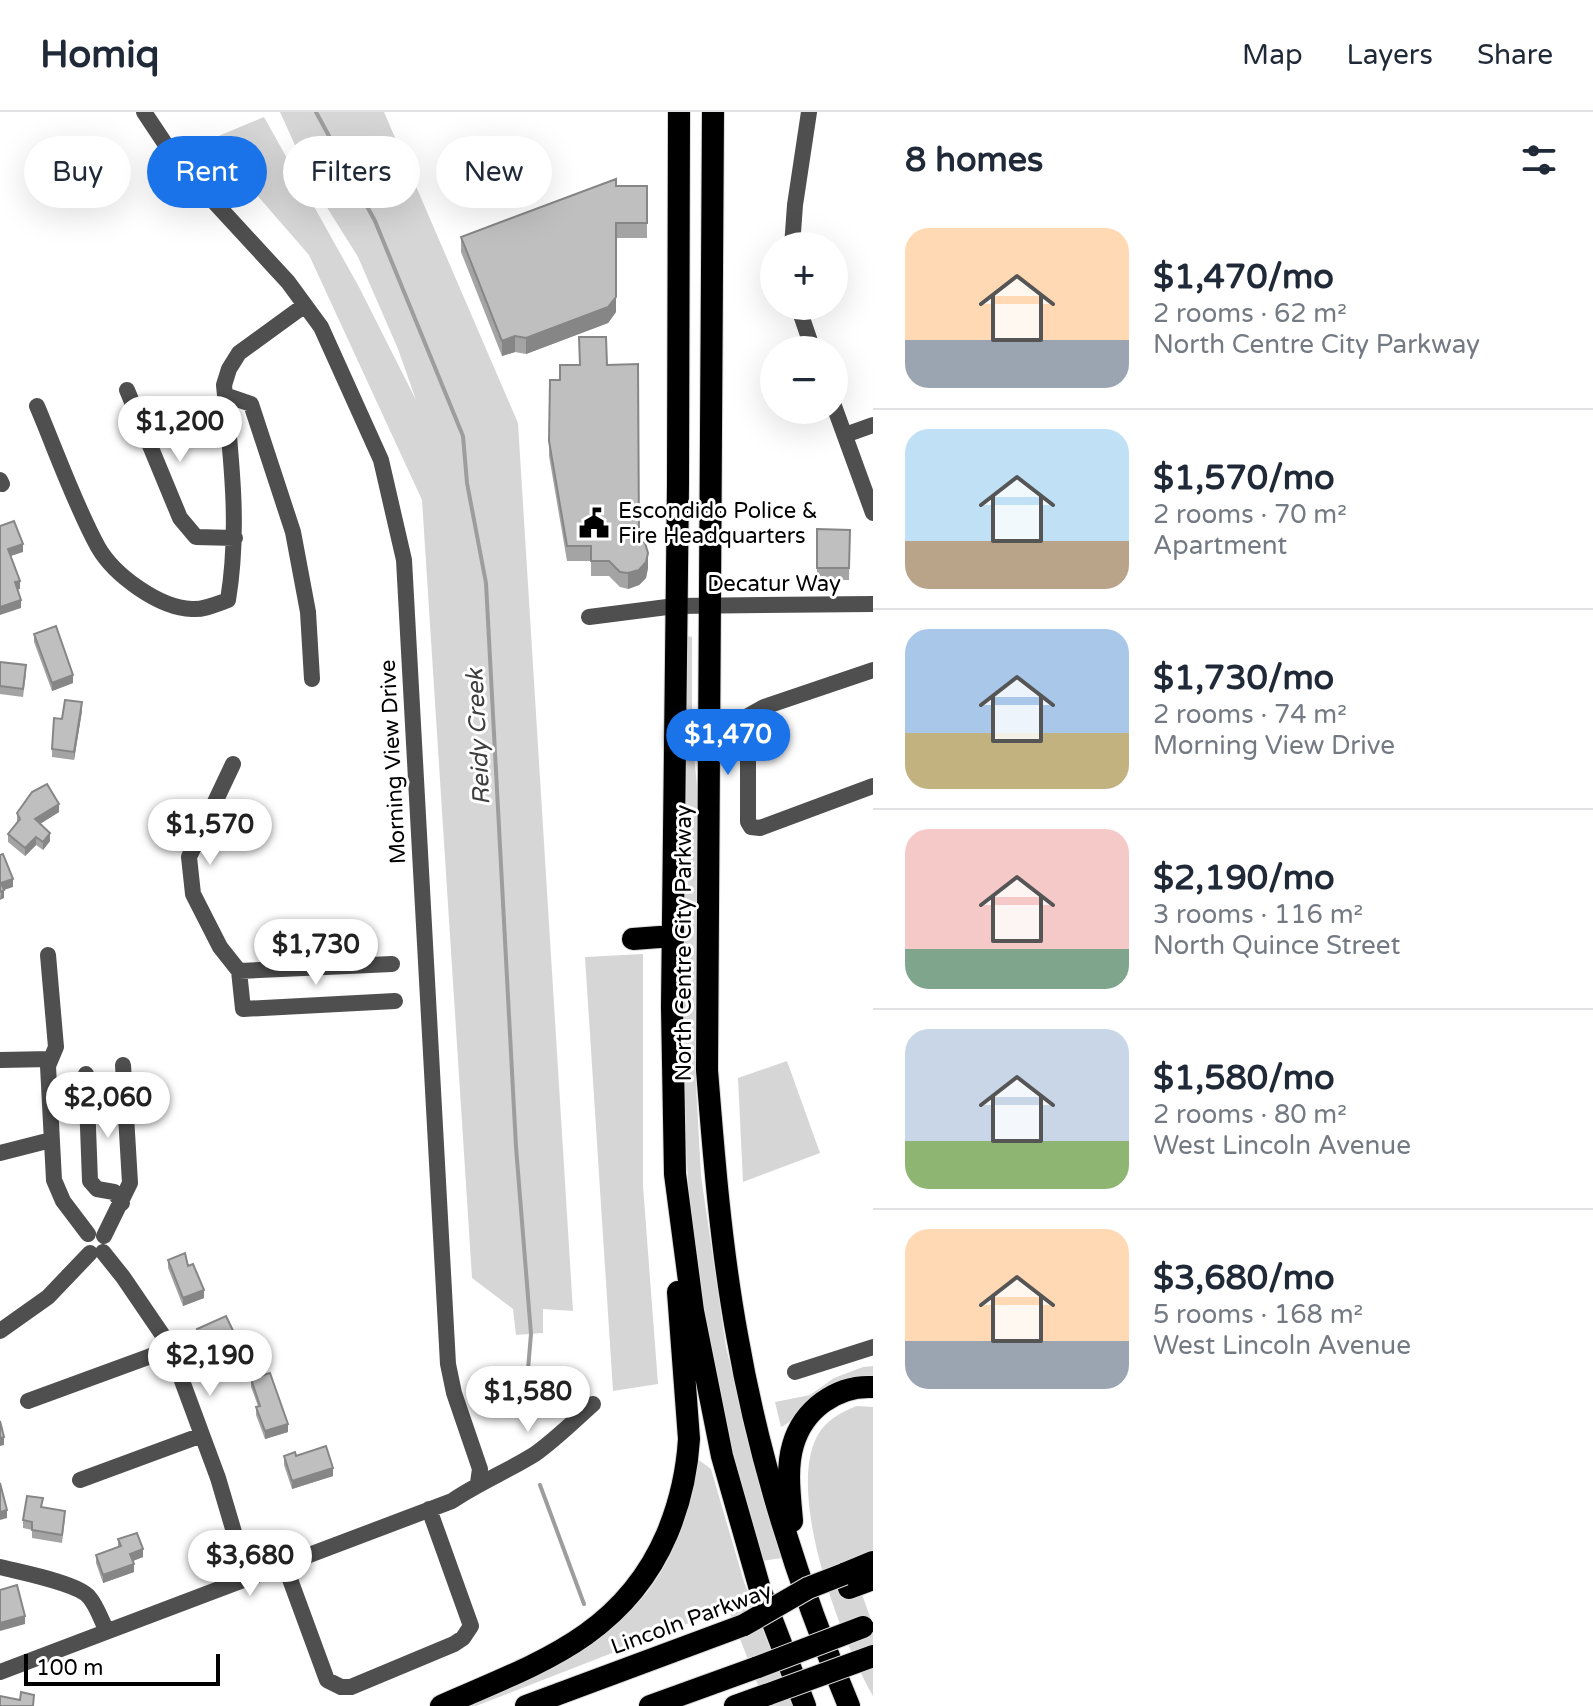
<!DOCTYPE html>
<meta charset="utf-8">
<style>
:root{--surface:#fff;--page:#f6f6f7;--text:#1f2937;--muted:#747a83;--line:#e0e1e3;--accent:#1a73e8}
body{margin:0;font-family:"Varela Round",sans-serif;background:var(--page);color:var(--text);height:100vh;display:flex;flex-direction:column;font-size:30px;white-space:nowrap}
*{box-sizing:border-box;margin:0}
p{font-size:26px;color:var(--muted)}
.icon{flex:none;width:44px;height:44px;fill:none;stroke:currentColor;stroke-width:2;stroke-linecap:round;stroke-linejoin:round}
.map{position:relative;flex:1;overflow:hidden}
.drawer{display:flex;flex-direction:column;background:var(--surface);width:720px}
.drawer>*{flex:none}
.hud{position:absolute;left:24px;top:24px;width:728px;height:72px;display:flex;gap:16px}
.buttons{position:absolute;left:760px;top:120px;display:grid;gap:16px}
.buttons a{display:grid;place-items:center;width:88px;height:88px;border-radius:50%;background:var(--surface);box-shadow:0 8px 32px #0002;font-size:40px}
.scale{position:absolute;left:24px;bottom:20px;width:196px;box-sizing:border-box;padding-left:8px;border:4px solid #000;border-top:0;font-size:22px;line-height:28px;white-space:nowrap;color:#000;-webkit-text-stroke:6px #fff;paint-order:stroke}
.price{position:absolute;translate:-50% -68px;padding:0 18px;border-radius:28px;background:#fff;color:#222;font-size:26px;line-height:52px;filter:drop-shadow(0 2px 4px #0008)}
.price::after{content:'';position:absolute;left:50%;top:48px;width:24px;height:18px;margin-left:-12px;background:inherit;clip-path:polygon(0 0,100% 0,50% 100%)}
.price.current{background:var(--accent);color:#fff}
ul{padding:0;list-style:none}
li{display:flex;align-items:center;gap:24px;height:200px;padding:0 32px}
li+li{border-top:2px solid var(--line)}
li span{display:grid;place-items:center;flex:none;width:224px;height:160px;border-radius:24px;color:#555}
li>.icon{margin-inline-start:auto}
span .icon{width:96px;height:96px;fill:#fffc;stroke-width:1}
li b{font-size:34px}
h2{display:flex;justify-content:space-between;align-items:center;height:96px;padding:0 32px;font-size:34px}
.pill{padding:0 28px;border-radius:36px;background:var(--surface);box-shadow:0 8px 32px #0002;font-size:28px;line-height:72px}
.pill.current{background:var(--accent);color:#fff}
header{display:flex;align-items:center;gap:48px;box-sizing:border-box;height:112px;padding:0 40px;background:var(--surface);border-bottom:2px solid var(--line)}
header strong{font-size:38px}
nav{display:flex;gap:44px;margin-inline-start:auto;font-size:28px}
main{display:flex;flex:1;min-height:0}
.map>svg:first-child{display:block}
.green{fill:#d6d6d6}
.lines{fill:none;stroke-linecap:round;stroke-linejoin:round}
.stream{stroke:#9d9d9d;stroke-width:4}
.highway-casing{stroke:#dbdbdb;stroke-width:24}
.minor{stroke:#4f4f4f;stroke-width:16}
.highway{stroke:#000;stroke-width:22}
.highway-bridge-casing{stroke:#dbdbdb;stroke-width:24;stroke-linecap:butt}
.highway-bridge{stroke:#000;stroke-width:22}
.wall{fill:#a4a4a4}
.shaded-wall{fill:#868686}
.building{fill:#bfbfbf;stroke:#868686;stroke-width:2}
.labels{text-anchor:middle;stroke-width:6;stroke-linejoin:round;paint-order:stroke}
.poi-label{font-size:22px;fill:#000;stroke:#fff;text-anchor:start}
.street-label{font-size:22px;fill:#000;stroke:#fff}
.water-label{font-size:24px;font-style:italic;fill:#3e3e3e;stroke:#fff}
</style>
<header>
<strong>Homiq</strong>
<nav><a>Map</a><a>Layers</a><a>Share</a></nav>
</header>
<main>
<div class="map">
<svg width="873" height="1594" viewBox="0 0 873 1594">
<rect width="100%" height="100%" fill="#fff"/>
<path class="green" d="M280,0H384L518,311L573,1199L543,1197V1221L516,1223L513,1197L472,1166L422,388L309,143L209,28L264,5L359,175L416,288L398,237L358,145L313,73Z
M687,524L692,525V621L698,686L696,973L701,1064L726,1235L762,1383L782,1446L762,1449C739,1369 718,1289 703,1207C686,1104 684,999 683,894C682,776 683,659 684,542Z
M643,842V1074L658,1272L613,1279L585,845Z
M787,949L820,1041L743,1070L738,966Z
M873,1254V1263C845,1266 824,1272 804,1294C796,1302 792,1310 781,1315L775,1290L810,1283L834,1266L863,1255Z
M857,1294L873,1295V1438L850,1449L873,1513V1584C842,1530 781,1373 821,1318C830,1306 843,1299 857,1294Z
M696,1346L711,1357L744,1470L793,1594H766L728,1496L476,1594H463C553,1553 646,1522 680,1418C687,1395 691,1369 696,1346Z"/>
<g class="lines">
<path class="stream" d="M316,0L375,109L463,324L467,371L486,471L516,1035L531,1222L526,1281
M540,1373L584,1492"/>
<g class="highway-casing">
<path id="highway" d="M679,0L678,372L672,895L675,1062L693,1199L722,1344L760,1477L805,1594
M713,0L707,958C714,1047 721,1135 737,1223C759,1350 799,1475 849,1594
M633,827L673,824
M792,1409C790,1384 786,1357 793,1333C803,1298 836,1273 873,1275
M844,1462L873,1450
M849,1476L873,1467
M441,1594C536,1552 623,1525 667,1422C680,1391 687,1360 689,1327L678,1180
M526,1594L744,1513
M650,1594L758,1555
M735,1594L769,1582"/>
</g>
<path class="minor" d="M144,0L164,30L206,81L288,170L321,215L381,348L404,448L448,1252L454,1281L480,1357L478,1371
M792,134L795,93L809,0
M798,194L813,238
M127,278L180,406L196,425L235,426
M225,283L251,292L293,420L308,500L312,567
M37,294C56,339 75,393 98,435C114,463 159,496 192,497C204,498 217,492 228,488C240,416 231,345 224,273L229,257L239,241L305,193
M834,294L873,401
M845,323L873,313
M0,368L2,372
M589,505L675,494L873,492
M873,558L764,595L748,604V710L751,715L760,716L873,674
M233,652L189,745L193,782L220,835L239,859L243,897L395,889
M48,843L56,935L48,954L54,1068L63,1089L88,1122
M239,859L392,852
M0,948L51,947
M86,962L90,1069L97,1077L114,1080L122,1091
M0,1041L51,1028
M104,1124L130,1071L123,953
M103,1140L123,1165L168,1231L218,1366L239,1437L245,1467
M0,1219L48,1185L90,1141
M795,1260L873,1235
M28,1289L170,1237
M80,1368L202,1323
M284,1451L327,1568L341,1575H351L454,1532L463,1526L471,1514L429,1397
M0,1455C19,1460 78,1471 89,1485C97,1494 101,1508 107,1519
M0,1560L452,1389C478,1371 508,1359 535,1342C556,1327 574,1309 593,1292"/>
<use href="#highway" class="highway"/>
<g class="highway-bridge-casing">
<path id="highway-bridge" d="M744,1513L808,1476L844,1462
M758,1555L863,1515
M769,1582L873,1544"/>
</g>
<use href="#highway-bridge" class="highway-bridge"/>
</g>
<path class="wall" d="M647,74V126H616V200L608,211L526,242L515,240L502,244L461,140V125Z
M607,253L639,427L648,456L646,466L639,473L628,477L620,475L609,464H591V449H567L549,344L550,268H560Z
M817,417L850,418L849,468H817Z
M34,522L73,571L52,579L34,530Z
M0,550L26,562L23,585L0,582Z
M82,599L74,648L52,645V637Z
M59,700L40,712L50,729L43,738L36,733L25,744L8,730V722L17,710V701Z
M168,1148L188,1154L204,1186L183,1194L168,1156Z
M226,1204L246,1254L231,1262L218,1235L205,1242L197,1226V1217Z
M251,1267L288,1320L265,1327L256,1303V1295L258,1294L251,1275Z
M284,1344H296L333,1364L292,1377L284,1353Z
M43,1396L65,1407L62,1431L32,1426V1418L23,1416V1408Z
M118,1427L143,1445L133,1449L134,1460L103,1471L96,1451V1443L118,1435Z"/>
<path class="shaded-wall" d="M616,185V200L608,211L526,242V226Z
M515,224V240L502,244V229Z
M23,432V440L8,445V437Z
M648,441V456L646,466L639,473L628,477V461Z
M20,469V477L15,478V470Z
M21,488V496L0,503V495Z
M73,563V571L52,579V571Z
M82,590V599L74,648V640Z
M59,692V700L35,715V707Z
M50,721V729L43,738V730Z
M36,725V733L25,744V736Z
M13,767V775L4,778V786L0,788L1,771Z
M204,1178V1186L183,1194V1186Z
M218,1227V1235L205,1242V1234Z
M246,1246V1254L231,1262V1254Z
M288,1312V1320L265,1327V1319Z
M4,1325V1333L0,1334V1326Z
M333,1356V1364L292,1377V1369Z
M7,1398V1406L0,1408V1400Z
M143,1437V1445L130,1450V1442Z
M134,1452V1460L103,1471V1463Z
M25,1504V1512L0,1519V1511Z"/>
<path class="building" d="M616,67V74H647V111H616V185L608,195L526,226L515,224L502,229L461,125Z
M579,225H606L607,253L638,252L639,427L645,431L648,441L646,450L639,458L628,461L620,460L609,449H591V434H567L549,329L550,268H560V253H580Z
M14,409L23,432L8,437L20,469L15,470L21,488L0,495V414Z
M817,417L850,418L849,456H817Z
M56,514L73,563L52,571L34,522Z
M0,550L26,553L23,577L0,574Z
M65,588L82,590L74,640L52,637L54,606L62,607Z
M47,672L59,692L35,707L50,721L43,730L36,725L25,736L8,722L20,707L17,701L32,680Z
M3,742L13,767L1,771L4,778L0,780V743Z
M185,1141L188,1154L193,1152L204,1178L183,1186L168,1148Z
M226,1204L246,1246L231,1254L218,1227L205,1234L197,1217Z
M270,1261L288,1312L265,1319L256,1295L260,1294L251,1267Z
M0,1309L4,1325L0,1326Z
M326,1334L333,1356L292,1369L284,1344L295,1340L296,1344Z
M0,1371L7,1398L0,1400Z
M27,1384L43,1386L41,1395L65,1399L62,1423L32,1418V1410L23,1408Z
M137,1421L143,1437L130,1442L134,1452L103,1463L96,1443L121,1434L118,1427Z
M17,1473L25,1504L0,1511V1478Z
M21,1580L34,1583L33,1594H0V1584L20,1588Z"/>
<defs>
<g id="civic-bare" transform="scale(2.4)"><path d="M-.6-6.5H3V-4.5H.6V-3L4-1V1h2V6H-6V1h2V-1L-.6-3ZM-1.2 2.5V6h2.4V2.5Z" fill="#000" stroke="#fff" stroke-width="2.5" paint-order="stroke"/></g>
</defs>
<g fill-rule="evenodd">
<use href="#civic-bare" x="594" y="411"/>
</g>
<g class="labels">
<g class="poi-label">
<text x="618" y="406">Escondido Police &amp;<tspan x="618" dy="25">Fire Headquarters</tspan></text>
</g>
<g class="street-label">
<text x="774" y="479">Decatur Way</text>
<text transform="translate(392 650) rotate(-93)" y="8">Morning View Drive</text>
<text transform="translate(683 831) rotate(-90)" y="8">North Centre City Parkway</text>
<text transform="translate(691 1506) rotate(-20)" y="8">Lincoln Parkway</text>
</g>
<g class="water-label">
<text transform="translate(478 625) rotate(-93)" y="8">Reidy Creek</text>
</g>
</g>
</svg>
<div class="buttons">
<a>+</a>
<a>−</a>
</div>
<div class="scale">100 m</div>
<b class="price" style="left:180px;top:352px">$1,200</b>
<b class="price current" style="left:728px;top:665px">$1,470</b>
<b class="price" style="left:210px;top:755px">$1,570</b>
<b class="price" style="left:316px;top:875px">$1,730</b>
<b class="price" style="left:108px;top:1028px">$2,060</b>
<b class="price" style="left:210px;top:1286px">$2,190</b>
<b class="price" style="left:528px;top:1322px">$1,580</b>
<b class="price" style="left:250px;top:1486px">$3,680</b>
<div class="hud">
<a class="pill">Buy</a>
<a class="pill current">Rent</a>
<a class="pill">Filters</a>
<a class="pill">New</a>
</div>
</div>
<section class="drawer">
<h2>8 homes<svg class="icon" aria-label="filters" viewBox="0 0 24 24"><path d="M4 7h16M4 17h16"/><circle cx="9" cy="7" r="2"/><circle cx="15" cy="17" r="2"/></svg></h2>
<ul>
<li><span style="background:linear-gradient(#ffd9b3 70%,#9aa5b1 0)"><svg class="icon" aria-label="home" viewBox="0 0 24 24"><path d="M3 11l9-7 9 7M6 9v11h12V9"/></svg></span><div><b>$1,470/mo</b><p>2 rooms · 62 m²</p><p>North Centre City Parkway</p></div></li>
<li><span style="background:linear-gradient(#bfe0f5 70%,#b9a48a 0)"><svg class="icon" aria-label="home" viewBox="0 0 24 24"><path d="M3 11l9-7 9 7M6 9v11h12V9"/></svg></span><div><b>$1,570/mo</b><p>2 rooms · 70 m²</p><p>Apartment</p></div></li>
<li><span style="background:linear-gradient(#a9c7e8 65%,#c2b280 0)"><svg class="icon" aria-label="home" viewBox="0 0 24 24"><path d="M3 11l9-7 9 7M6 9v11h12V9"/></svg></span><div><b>$1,730/mo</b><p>2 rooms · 74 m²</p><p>Morning View Drive</p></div></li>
<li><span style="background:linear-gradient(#f6c9c9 75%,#7fa58c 0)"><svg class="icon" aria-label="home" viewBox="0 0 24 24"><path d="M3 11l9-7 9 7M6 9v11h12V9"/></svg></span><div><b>$2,190/mo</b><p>3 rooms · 116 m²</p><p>North Quince Street</p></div></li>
<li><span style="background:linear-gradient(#c9d6e8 70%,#8fb573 0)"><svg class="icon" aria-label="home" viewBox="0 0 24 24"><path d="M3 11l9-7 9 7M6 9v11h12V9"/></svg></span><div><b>$1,580/mo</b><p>2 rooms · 80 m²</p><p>West Lincoln Avenue</p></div></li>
<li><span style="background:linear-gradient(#ffd9b3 70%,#9aa5b1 0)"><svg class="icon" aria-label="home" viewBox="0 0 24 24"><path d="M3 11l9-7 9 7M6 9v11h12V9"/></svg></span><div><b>$3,680/mo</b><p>5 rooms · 168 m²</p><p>West Lincoln Avenue</p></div></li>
</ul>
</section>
</main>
